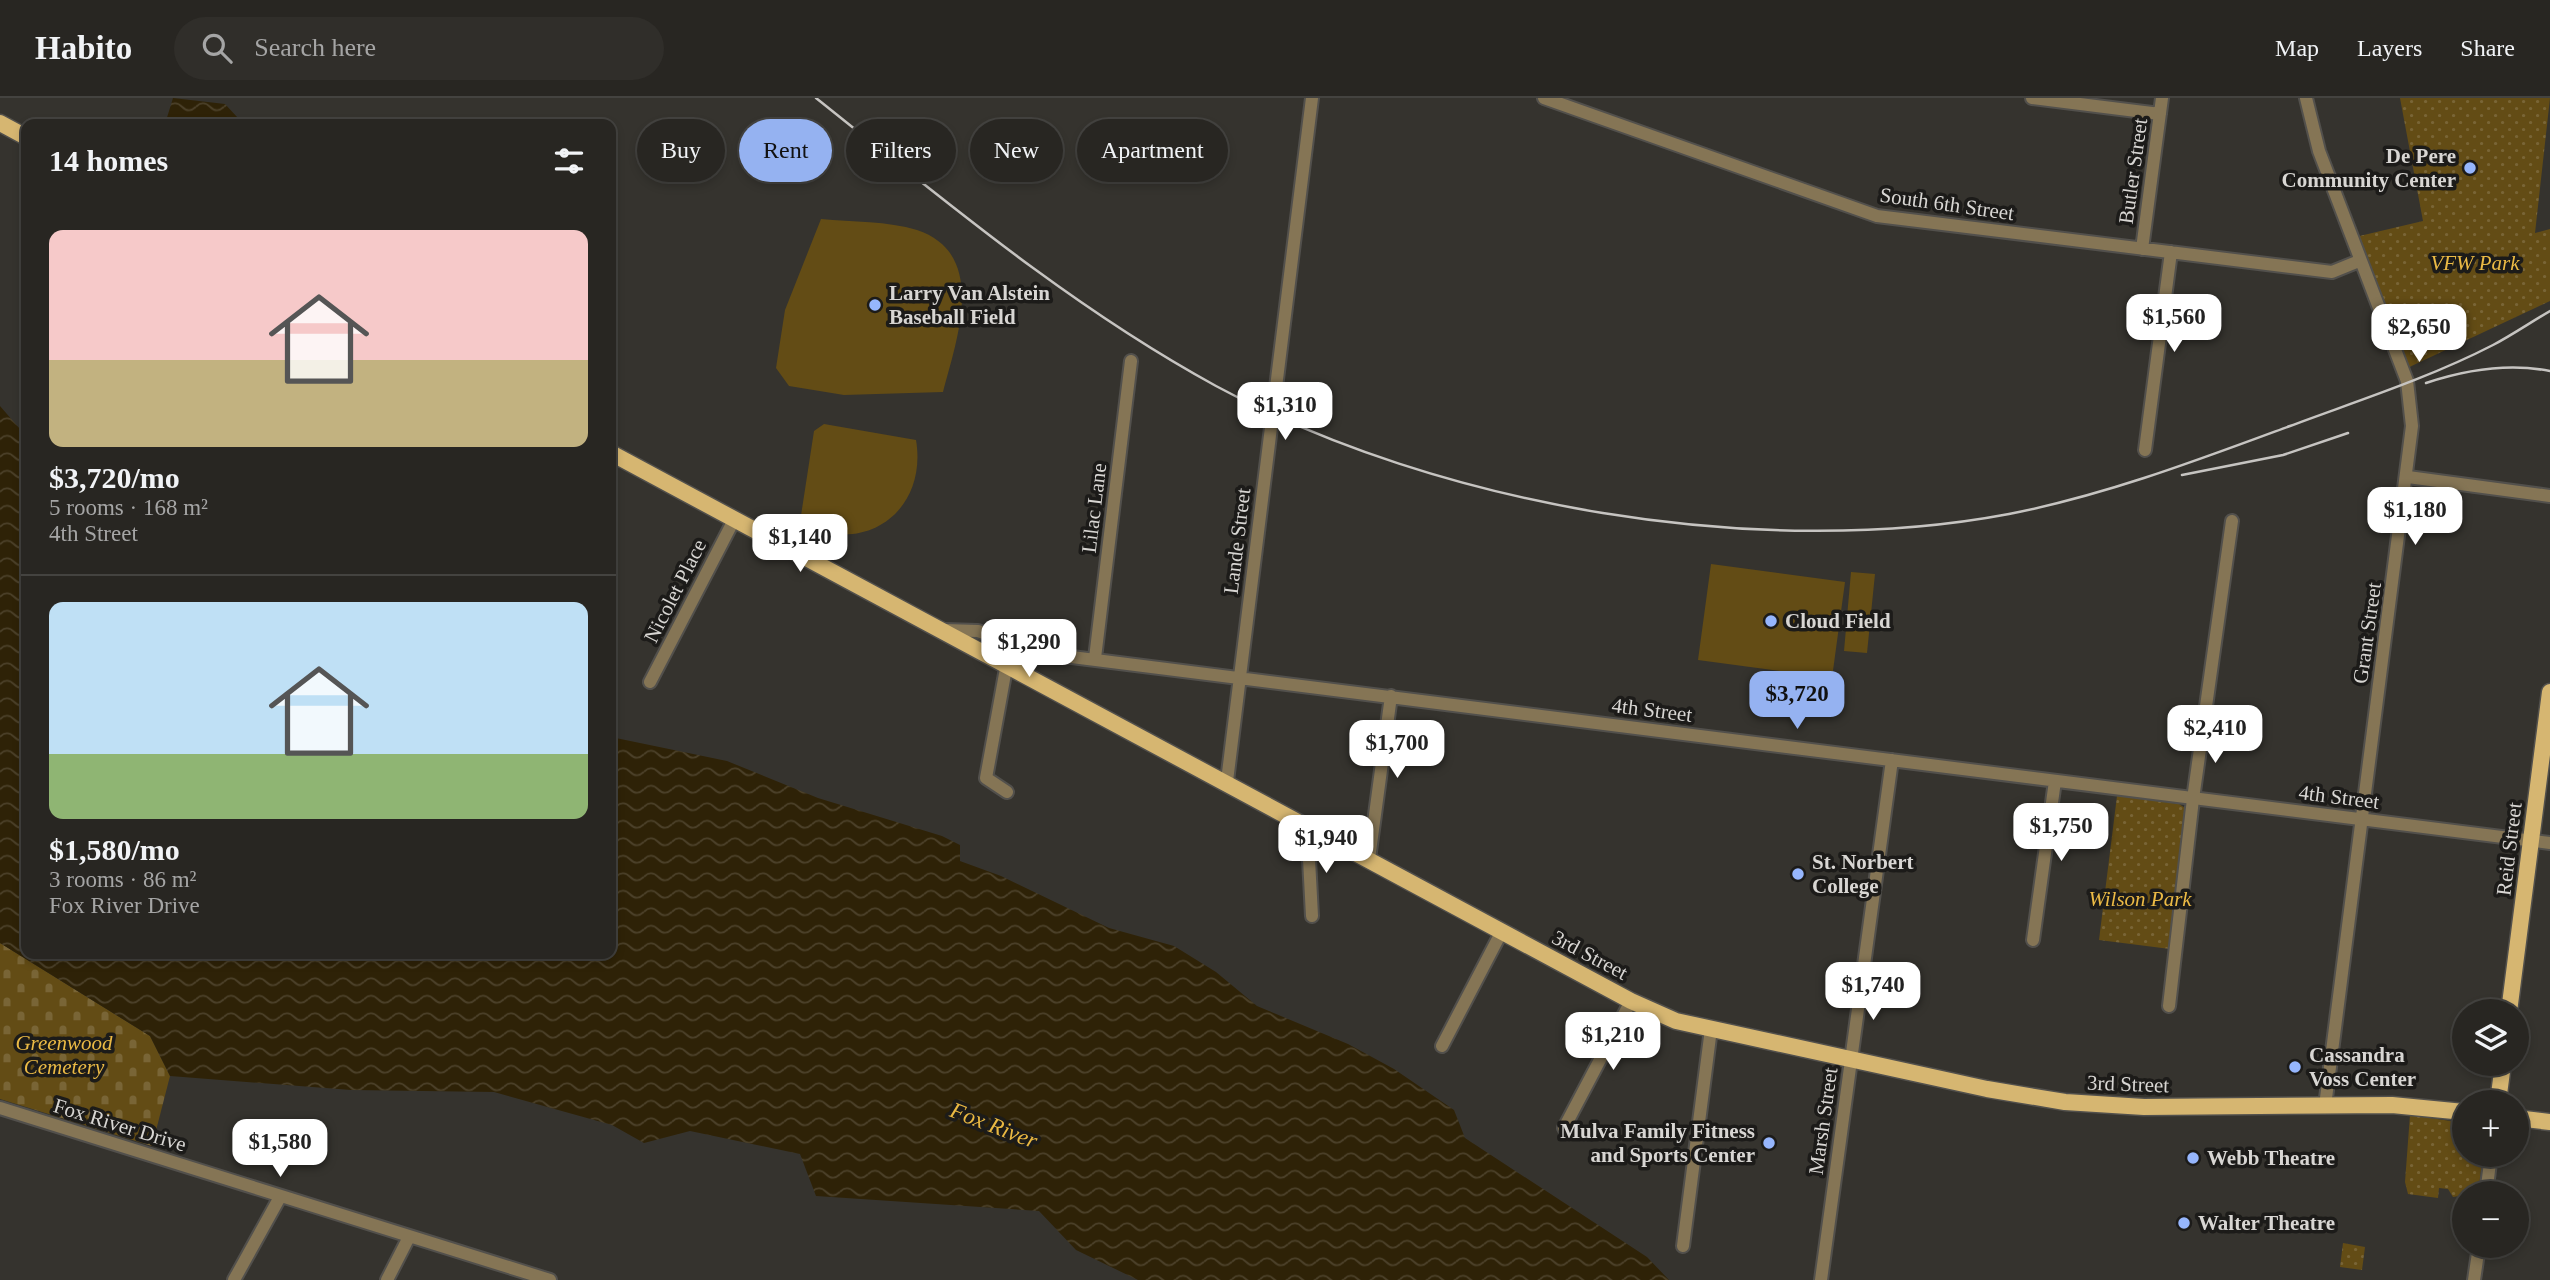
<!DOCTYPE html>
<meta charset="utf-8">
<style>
:root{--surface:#282622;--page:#302e2a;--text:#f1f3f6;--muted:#a5a5a5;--line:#444340;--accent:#95b2f1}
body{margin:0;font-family:Georgia,serif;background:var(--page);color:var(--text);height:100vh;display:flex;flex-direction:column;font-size:26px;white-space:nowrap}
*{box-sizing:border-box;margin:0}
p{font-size:23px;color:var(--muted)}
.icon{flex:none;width:38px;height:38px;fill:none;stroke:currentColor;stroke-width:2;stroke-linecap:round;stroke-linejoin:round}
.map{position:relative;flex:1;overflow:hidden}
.panel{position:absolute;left:21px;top:21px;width:595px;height:840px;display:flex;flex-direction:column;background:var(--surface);border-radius:14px;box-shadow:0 4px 10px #0003,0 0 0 2px var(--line)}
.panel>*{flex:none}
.hud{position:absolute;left:637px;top:21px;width:665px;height:63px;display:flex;gap:14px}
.controls{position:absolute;left:2452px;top:901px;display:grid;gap:14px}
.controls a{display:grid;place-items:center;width:77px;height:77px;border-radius:50%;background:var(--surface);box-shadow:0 4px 10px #0003,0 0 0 2px var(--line);font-size:35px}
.price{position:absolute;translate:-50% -60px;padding:0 16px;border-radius:14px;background:#fff;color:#222;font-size:23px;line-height:46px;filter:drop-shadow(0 2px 4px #0008)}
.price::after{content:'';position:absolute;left:50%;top:42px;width:21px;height:16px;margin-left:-10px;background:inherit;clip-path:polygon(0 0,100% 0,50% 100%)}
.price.selected{background:var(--accent);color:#111}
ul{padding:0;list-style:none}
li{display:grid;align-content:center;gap:14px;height:371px;padding:0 28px}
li+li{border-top:2px solid var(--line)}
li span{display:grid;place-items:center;height:217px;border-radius:14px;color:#555}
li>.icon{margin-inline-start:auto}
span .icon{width:126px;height:126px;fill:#fffc;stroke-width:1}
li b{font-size:30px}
h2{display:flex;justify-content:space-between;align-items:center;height:84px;padding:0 28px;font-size:30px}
.chip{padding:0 24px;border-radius:32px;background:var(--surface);box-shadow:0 4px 10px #0003,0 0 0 2px var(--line);font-size:24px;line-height:63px}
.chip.selected{background:var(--accent);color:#111}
header{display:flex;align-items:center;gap:42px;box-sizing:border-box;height:98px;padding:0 35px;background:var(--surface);border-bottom:2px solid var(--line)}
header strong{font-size:33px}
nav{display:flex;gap:38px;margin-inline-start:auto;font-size:24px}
.search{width:490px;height:63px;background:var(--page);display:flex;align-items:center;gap:18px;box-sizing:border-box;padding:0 24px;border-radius:38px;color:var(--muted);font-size:26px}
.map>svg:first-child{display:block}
.grass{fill:url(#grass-dots)}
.cemetery{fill:url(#cemetery-stones)}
.garden{fill:#634c15}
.water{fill:url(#water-waves)}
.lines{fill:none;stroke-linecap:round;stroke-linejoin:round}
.minor-casing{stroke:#52504c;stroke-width:16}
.major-casing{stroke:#52504c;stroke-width:19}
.minor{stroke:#857555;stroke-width:12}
.major{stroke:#d6b671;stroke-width:16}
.rail{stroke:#c6c4c1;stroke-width:2.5}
.poi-dot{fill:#96b6fd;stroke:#1c1b19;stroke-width:2.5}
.labels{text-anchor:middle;stroke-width:7;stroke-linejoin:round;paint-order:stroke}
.poi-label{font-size:21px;font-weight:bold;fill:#d8d6d3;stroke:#1c1b19;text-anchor:start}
.street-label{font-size:21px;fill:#d8d6d3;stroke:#1c1b19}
.park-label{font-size:21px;font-style:italic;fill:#ebba45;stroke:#1c1b19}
.water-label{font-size:23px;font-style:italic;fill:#e9b842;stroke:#1c1b19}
</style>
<header>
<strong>Habito</strong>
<div class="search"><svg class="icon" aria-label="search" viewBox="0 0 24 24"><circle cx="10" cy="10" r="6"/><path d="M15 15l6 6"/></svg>Search here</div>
<nav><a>Map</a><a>Layers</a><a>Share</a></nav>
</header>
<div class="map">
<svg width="2550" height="1182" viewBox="0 0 2550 1182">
<defs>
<pattern id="grass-dots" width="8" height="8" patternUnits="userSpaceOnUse" patternTransform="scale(1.75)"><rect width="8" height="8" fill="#634c15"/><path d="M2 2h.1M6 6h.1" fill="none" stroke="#796536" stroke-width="1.8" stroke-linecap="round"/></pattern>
<pattern id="cemetery-stones" width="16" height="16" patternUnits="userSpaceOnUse" patternTransform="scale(1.75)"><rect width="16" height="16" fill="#634c15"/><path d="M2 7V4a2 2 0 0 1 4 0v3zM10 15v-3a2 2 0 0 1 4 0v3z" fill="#796536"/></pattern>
<pattern id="water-waves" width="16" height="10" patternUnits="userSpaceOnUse" patternTransform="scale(1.75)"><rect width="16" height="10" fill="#2e2207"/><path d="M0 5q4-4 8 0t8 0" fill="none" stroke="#4c412a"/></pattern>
</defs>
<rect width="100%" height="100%" fill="#35332e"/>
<path class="grass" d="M2400,0H2550L2535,135L2550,131V203L2403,272L2351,140L2423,123Z
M2117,698L2179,706L2185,710L2170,851L2099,842Z
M2410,1017L2464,1025V1057H2483L2478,1095L2453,1099L2448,1091L2439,1090L2438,1100L2408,1096L2405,1084Z
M2343,1145L2365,1149L2362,1172L2340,1169Z"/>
<path class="cemetery" d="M0,845L150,938L170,978L152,1048L0,1001Z"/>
<path class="garden" d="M821,121C852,124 888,123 917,132C989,156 956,243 943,294L844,297L789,288L776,270L785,212Z
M824,326L916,342C928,413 864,460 800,424L814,333Z
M1711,466L1845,484L1832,580L1698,562Z
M1851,474L1875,476L1867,555L1844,553Z"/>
<path class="water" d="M173,0L225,6L238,20L237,26H165Z
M0,308L26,338V856H611V639L727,663L818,700L942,738L960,747V763L1001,778L1109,830L1174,848L1216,874L1257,908L1348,946L1394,971L1454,1012L1465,1040L1647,1159L1669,1182H1138L1076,1152L1039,1113L816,1098L800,1056L690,1033L644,1045L612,1027L494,994L351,992L170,978L150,938L0,845Z"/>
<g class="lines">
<g class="minor-casing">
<path id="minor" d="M1544,0L1877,118L2332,174L2359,163
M2032,0L2160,16
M2306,0L2319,53L2407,283L2412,328L2325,1008
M2142,151L2162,0
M2145,352L2171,154
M2408,379L2550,398
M944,532L978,533L1021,548
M1095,560L1131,263
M1007,565L1022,566L1040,555
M650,584L735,420
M1227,683L1312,0
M1007,694L986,680L1007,565L1012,554L1021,548L1040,555L2550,745
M1369,761L1391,598
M1312,818L1309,761L1318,734
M2033,842L2055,683
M2169,908L2193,701L2232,423
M1442,948L1502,833
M0,1010L550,1182
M1564,1030L1631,903
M2486,1096L2491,1057
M1683,1148L1711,931
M234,1182L280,1099
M387,1182L409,1139
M1821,1182L1892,662
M2474,1182L2479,1148"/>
</g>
<g class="major-casing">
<path id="major" d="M0,25L26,39
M611,355L1631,903L1676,923L1987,991L2065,1004L2144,1009L2392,1007L2464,1014
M2509,914L2550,594
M2498,1004L2503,966
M2516,1020L2550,1024"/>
</g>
<use href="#minor" class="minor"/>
<use href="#major" class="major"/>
<path class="rail" d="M816,0C944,102 1071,209 1216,288C1439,409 1760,463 2009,416C2106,397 2198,362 2290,328C2357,303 2429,280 2493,247C2512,237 2531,224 2550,213
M2426,285C2465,272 2509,265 2550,273
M2182,377L2283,357L2348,335"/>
</g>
<g class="poi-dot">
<circle cx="2470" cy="70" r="7"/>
<circle cx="875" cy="207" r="7"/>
<circle cx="1771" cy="523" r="7"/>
<circle cx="1798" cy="776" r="7"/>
<circle cx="2295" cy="969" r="7"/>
<circle cx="1769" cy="1045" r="7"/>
<circle cx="2193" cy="1060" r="7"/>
<circle cx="2184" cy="1125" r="7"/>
</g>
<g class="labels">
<g class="poi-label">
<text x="2456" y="65" text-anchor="end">De Pere<tspan x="2456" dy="24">Community Center</tspan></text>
<text x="889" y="202">Larry Van Alstein<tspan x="889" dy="24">Baseball Field</tspan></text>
<text x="1785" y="530">Cloud Field</text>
<text x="1812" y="771">St. Norbert<tspan x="1812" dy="24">College</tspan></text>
<text x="2309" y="964">Cassandra<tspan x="2309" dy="24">Voss Center</tspan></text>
<text x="1755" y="1040" text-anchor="end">Mulva Family Fitness<tspan x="1755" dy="24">and Sports Center</tspan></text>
<text x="2207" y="1067">Webb Theatre</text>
<text x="2198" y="1132">Walter Theatre</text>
</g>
<g class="street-label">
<text transform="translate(2133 73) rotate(-82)" y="7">Butler Street</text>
<text transform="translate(1947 106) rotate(8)" y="7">South 6th Street</text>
<text transform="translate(1094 410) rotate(-83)" y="7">Lilac Lane</text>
<text transform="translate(1237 443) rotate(-83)" y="7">Lande Street</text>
<text transform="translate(675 493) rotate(-63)" y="7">Nicolet Place</text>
<text transform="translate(2367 535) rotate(-82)" y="7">Grant Street</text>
<text transform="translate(1652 612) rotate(7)" y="7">4th Street</text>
<text transform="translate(2339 699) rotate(7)" y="7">4th Street</text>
<text transform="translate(2509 751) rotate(-83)" y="7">Reid Street</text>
<text transform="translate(1590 857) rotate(28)" y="7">3rd Street</text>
<text transform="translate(2128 986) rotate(2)" y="7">3rd Street</text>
<text transform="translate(1823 1023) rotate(-82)" y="7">Marsh Street</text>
<text transform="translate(120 1027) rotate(17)" y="7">Fox River Drive</text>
</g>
<g class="park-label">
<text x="2475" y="172">VFW Park</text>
<text x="2140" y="808">Wilson Park</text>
<text x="64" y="952">Greenwood<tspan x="64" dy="24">Cemetery</tspan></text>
</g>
<g class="water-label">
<text transform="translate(994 1027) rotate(21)" y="8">Fox River</text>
</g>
</g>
</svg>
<div class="controls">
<a><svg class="icon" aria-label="layers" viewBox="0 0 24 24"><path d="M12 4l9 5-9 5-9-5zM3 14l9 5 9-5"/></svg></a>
<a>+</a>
<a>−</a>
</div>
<b class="price" style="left:2174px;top:256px">$1,560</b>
<b class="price" style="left:2419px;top:266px">$2,650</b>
<b class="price" style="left:1285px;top:344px">$1,310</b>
<b class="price" style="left:2415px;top:449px">$1,180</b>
<b class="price" style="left:800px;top:476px">$1,140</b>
<b class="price" style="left:1029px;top:581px">$1,290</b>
<b class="price selected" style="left:1797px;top:633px">$3,720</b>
<b class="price" style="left:2215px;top:667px">$2,410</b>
<b class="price" style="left:1397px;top:682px">$1,700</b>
<b class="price" style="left:2061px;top:765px">$1,750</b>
<b class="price" style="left:1326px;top:777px">$1,940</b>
<b class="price" style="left:1873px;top:924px">$1,740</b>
<b class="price" style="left:1613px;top:974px">$1,210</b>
<b class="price" style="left:280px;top:1081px">$1,580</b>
<div class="hud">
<a class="chip">Buy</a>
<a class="chip selected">Rent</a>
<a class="chip">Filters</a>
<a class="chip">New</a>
<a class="chip">Apartment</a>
</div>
<section class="panel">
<h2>14 homes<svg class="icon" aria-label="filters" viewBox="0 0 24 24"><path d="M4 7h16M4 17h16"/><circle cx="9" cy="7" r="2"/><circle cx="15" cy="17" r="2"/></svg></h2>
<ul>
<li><span style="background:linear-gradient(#f6c9c9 60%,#c2b280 0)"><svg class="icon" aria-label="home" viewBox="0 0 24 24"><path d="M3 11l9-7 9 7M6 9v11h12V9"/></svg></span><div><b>$3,720/mo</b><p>5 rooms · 168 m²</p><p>4th Street</p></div></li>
<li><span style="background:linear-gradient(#bfe0f5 70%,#8fb573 0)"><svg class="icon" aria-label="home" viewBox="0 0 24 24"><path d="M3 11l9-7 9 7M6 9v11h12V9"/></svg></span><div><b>$1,580/mo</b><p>3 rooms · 86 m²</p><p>Fox River Drive</p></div></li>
</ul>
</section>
</div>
